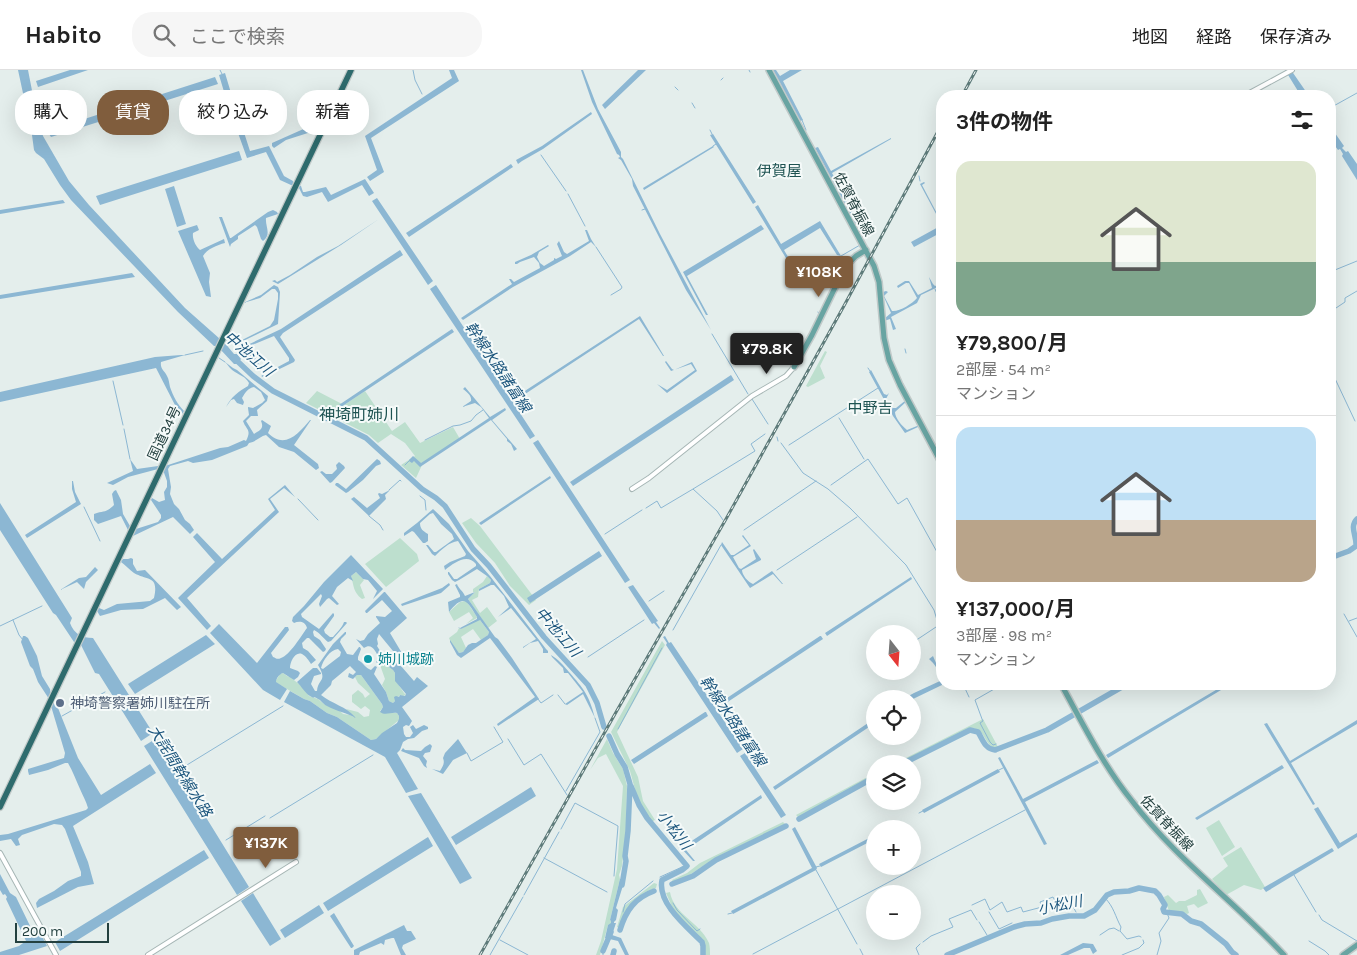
<!DOCTYPE html>
<html lang="ja">
<meta charset="utf-8">
<style>
:root{--surface:#fff;--page:#f6f6f6;--text:#222;--muted:#767676;--line:#e0e0e0;--accent:#805d3d}
body{margin:0;font-family:Karla,"Noto Sans JP",sans-serif;background:var(--page);color:var(--text);height:100vh;display:flex;flex-direction:column;font-size:19px;white-space:nowrap}
*{box-sizing:border-box;margin:0}
p{font-size:16px;color:var(--muted)}
.icon{flex:none;width:28px;height:28px;fill:none;stroke:currentColor;stroke-width:2;stroke-linecap:round;stroke-linejoin:round}
.map{position:relative;flex:1;overflow:hidden}
.drawer{position:absolute;left:936px;top:20px;width:400px;height:600px;display:flex;flex-direction:column;background:var(--surface);border-radius:20px;box-shadow:0 5px 20px #0002}
.drawer>*{flex:none}
.banner{position:absolute;left:15px;top:20px;width:475px;height:45px;display:flex;gap:10px}
.needle{width:32px;rotate:163deg}
.tools{position:absolute;left:866px;top:555px;display:grid;gap:10px}
.tools a{display:grid;place-items:center;width:55px;height:55px;border-radius:50%;background:var(--surface);box-shadow:0 5px 20px #0002;font-size:25px}
.scale{position:absolute;left:15px;bottom:12px;width:94px;box-sizing:border-box;padding-left:5px;border:2px solid #23403f;border-top:0;font-size:14px;line-height:18px;white-space:nowrap;color:#23403f;-webkit-text-stroke:4px #f5faf9;paint-order:stroke}
.price{position:absolute;translate:-50% -42px;padding:0 11px;border-radius:5px;background:var(--accent);color:#fff;font-size:16px;line-height:32px;filter:drop-shadow(0 1px 2px #0008)}
.price::after{content:'';position:absolute;left:50%;top:30px;width:15px;height:11px;margin-left:-8px;background:inherit;clip-path:polygon(0 0,100% 0,50% 100%)}
.price.current{background:#222;color:#fff}
ul{padding:0;list-style:none}
li{display:grid;align-content:center;gap:10px;height:265px;padding:0 20px}
li+li{border-top:1px solid var(--line)}
li span{display:grid;place-items:center;height:155px;border-radius:15px;color:#555}
li>.icon{margin-inline-start:auto}
span .icon{width:90px;height:90px;fill:#fffc;stroke-width:1}
li b{font-size:21px}
h2{display:flex;justify-content:space-between;align-items:center;height:60px;padding:0 20px;font-size:21px}
.pill{padding:0 18px;border-radius:20px;background:var(--surface);box-shadow:0 5px 20px #0002;font-size:18px;line-height:45px}
.pill.current{background:var(--accent);color:#fff}
header{display:flex;align-items:center;gap:30px;box-sizing:border-box;height:70px;padding:0 25px;background:var(--surface);border-bottom:1px solid var(--line)}
header strong{font-size:24px}
nav{display:flex;gap:28px;margin-inline-start:auto;font-size:18px}
.search{width:350px;height:45px;background:var(--page);display:flex;align-items:center;gap:12px;box-sizing:border-box;padding:0 18px;border-radius:20px;color:var(--muted);font-size:19px}
.map>svg:first-child{display:block}
.green{fill:#bddfce}
.water{fill:#8cb7d3;fill-rule:evenodd}
.lines{fill:none;stroke-linecap:round;stroke-linejoin:round}
.stream{stroke:#8cb7d3;stroke-width:1}
.river{stroke:#8cb7d3;stroke-width:5.5}
.minor-casing{stroke:#a6b6b5;stroke-width:6}
.major-casing{stroke:#c1cac9;stroke-width:8}
.highway-casing{stroke:#c1cac9;stroke-width:8}
.minor{stroke:#fff;stroke-width:4}
.major{stroke:#68a4a2;stroke-width:5}
.highway{stroke:#2e6b6d;stroke-width:5.5}
.rail-casing{stroke:#5e7b7a;stroke-width:3}
.rail{stroke:#f5faf9;stroke-width:1;stroke-dasharray:4;stroke-linecap:butt}
.culture-dot{fill:#0f9aa8;stroke:#f5faf9;stroke-width:2}
.service-dot{fill:#5c6f8a;stroke:#f5faf9;stroke-width:2}
.labels{text-anchor:middle;stroke-width:4;stroke-linejoin:round;paint-order:stroke}
.street-label{font-size:14px;fill:#23403f;stroke:#f5faf9}
.culture-label{font-size:14px;fill:#0d838f;stroke:#f5faf9;text-anchor:start}
.service-label{font-size:14px;fill:#4e5e75;stroke:#f5faf9;text-anchor:start}
.neighbourhood-label{font-size:15px;fill:#1e5352;stroke:#f5faf9}
.water-label{font-size:15px;font-style:italic;fill:#1c567d;stroke:#f5faf9}
.quarter-label{font-size:16px;fill:#1e5352;stroke:#f5faf9}
</style>
<header>
<strong>Habito</strong>
<div class="search"><svg class="icon" aria-label="search" viewBox="0 0 24 24"><circle cx="10" cy="10" r="6"/><path d="M15 15l6 6"/></svg>ここで検索</div>
<nav><a>地図</a><a>経路</a><a>保存済み</a></nav>
</header>
<div class="map">
<svg width="1357" height="885" viewBox="0 0 1357 885">
<rect width="100%" height="100%" fill="#e4eeec"/>
<path class="green" d="M825,281L827,282L820,296L825,308L808,317L806,316Z
M317,321L344,335L365,321L392,361L405,352L420,373L453,357L460,369L422,395L416,408L401,395L415,386L405,373L391,364L378,373L369,365L306,333Z
M471,448L480,456L536,530L529,535L510,516L495,493L476,473L462,453Z
M400,468L417,484L419,491L386,517L365,494Z
M356,502L364,510L360,515L365,528L362,529C353,522 354,516 351,506Z
M487,506L491,510L490,513L479,519L478,527L472,530L480,543L487,537L497,551L488,558L468,529L475,522H473V519L483,512Z
M465,531L467,532L477,547V548L466,554L473,548L469,542L454,551L449,542L460,532Z
M478,550H480L489,562L488,565L481,570L473,559L461,567L466,578L463,582L459,583L451,573L449,568L457,562L459,558L461,559Z
M662,571L665,575L617,662L638,707L643,731L655,750L651,752L639,734L630,701L611,662Z
M380,595H386L393,600L395,603L396,611L404,623L406,625L403,626L400,625L393,633L389,631L386,622L382,615L385,609Z
M283,603L287,606L290,607L304,618L309,626L318,629L324,634L339,640L343,644L350,645L354,647L346,639L358,642L364,647L369,646L370,640L365,636L361,639L352,632V625L358,620L363,624L365,628L370,624L358,613L355,607L357,605H361L382,634L383,637L380,641L387,643H397L399,646V650L376,669L371,670L337,647L327,643L310,631L304,629L275,612L280,604Z
M983,649L998,677L994,678C982,671 986,659 970,658L898,694H894Z
M607,669L613,683L623,699L627,716L626,761L622,796L619,805L620,809L610,850L611,851V854L608,855L600,885H596L601,871L617,799L623,716L606,684L598,688L590,700Z
M875,703V705L798,747L796,745Z
M1219,750L1235,777L1222,786L1206,758Z
M783,752L785,754L715,788L688,806L673,812L672,810L687,803L700,793Z
M1241,777L1265,817L1261,820L1244,815L1226,825L1212,809L1228,796L1223,788Z
M654,813L657,814L656,818C634,825 626,837 619,858L617,857L623,837Z
M1200,819L1208,833L1198,838L1194,834L1187,836L1189,843L1187,844L1178,841H1169L1164,827L1168,825L1176,833L1179,831H1185L1197,825V820Z
M670,822C674,845 700,852 709,873C710,877 710,881 710,885H705V874L674,841L666,823Z"/>
<path class="water" d="M18,0H28L36,41L43,66L69,111L89,135L185,238L220,269L217,276H214L178,242L71,130L60,115L44,89L36,83L34,80L32,65Z
M70,0H88L38,17L36,11Z
M449,0H454L459,11L371,68L384,102L370,111L367,107L377,100L365,66L452,8Z
M581,0H583L598,39L621,82V87L623,89L660,164L711,260L686,220L633,116L632,109L621,90L618,88L620,87L619,85L617,84L592,32Z
M638,0H646L605,39L602,35Z
M773,0H776L780,6L790,0H802L783,11L803,50L800,51Z
M1285,0H1291L1309,26H1301Z
M225,3L237,43L234,45H231L219,5Z
M215,7L218,14L51,67L47,61Z
M305,34L307,35L313,55L311,62L286,70L274,78L272,76V73L308,57C309,49 304,44 299,38Z
M591,42L592,44L543,79L522,91L518,94L516,90L542,76Z
M237,47H239L250,81L269,76L284,106L293,111V115H291L280,110L266,82L247,88L233,49Z
M1330,56L1344,76L1342,78L1346,82L1348,81L1357,94V110L1342,86L1343,84L1340,79L1338,80L1330,69Z
M713,64L756,132L753,134L710,65Z
M891,68V69L832,103L858,152L855,153L815,78L818,77L831,101Z
M713,76L714,77L644,120L643,118Z
M239,81L242,90L100,135L96,126Z
M511,94L513,97L409,167L406,163Z
M365,109L374,123L369,126L362,115L328,132L322,122L307,127L303,126L299,118L297,117L298,115L301,116L303,122H305L326,117L331,125Z
M924,112L925,113L922,115L942,153V162L914,177L911,172L942,155L920,114Z
M174,116L186,154L177,157L165,119Z
M377,128L433,211L428,215L372,131Z
M63,130L65,133L0,144V140Z
M758,135L781,174L820,151L841,186L837,185L820,158L784,180L800,207L798,208L755,137Z
M273,140L277,142L278,144L266,148C265,157 272,164 263,171L261,169L257,157L255,155L238,166V169L231,174L230,177L219,147H222L230,168H231L268,142Z
M379,149L341,175L278,214L272,211L275,210L277,212L290,205L317,187L338,176Z
M197,155L199,160L193,163C192,169 196,177 200,180L224,169L225,173C217,175 207,179 203,186L210,203L209,212L211,227L206,226L178,161Z
M761,155L764,159L687,206L708,245H706L683,202Z
M585,160H587L591,169L596,177L591,172L570,186L513,217L463,250L461,248L512,214L509,209H511L514,212L540,198L539,193L534,187L520,192L517,194H515V192L531,185L548,175L549,176L539,182L537,187L540,193L544,196L554,190V188L556,189L562,186L557,174L559,171L564,182L567,184L589,171Z
M400,180L403,185L283,263L280,267L295,290L294,292L263,307L261,306L289,291V288L274,266L247,277L246,279C249,285 256,287 259,293L256,297L253,296L241,278L281,259Z
M132,203L135,207L0,229V225Z
M929,207L933,214L935,216L942,213V215L921,225L917,233L891,247L896,259L893,260L890,249L884,251V249L891,243L883,225V222L886,221L888,222L884,226L892,241C899,242 912,234 917,228L909,213H906L898,218L897,216L905,211H909L918,225L932,218Z
M274,215L278,217L280,222L278,254L241,272H238L270,256L274,250L278,229V223L275,219H272L260,228L243,233L261,225Z
M436,215L535,366L530,369L430,219Z
M640,246L664,286H663L639,249L516,330L514,328Z
M452,259L454,262L335,341L333,339Z
M224,272L234,284H237L241,289L237,294H234L220,279Z
M181,285H185L161,292C160,299 164,300 167,306C169,309 169,313 170,317C173,326 178,335 184,341L182,344L176,337L156,298L0,332V322L155,287Z
M666,291L672,299L674,300L692,292L697,301L667,323L657,314L667,320L695,300L691,294L671,301L665,292Z
M225,292L233,298L237,300L268,326L267,331L257,340L258,346H251L246,351L254,364C261,360 264,358 261,351L262,350L271,356L268,363C285,380 299,363 310,350H311L294,375L318,394L319,398L316,400L294,382L279,377L266,365C260,366 256,372 249,373L247,376L212,390L193,393L188,391L170,396L168,399L171,417L170,424L174,434L179,439L185,450L190,454L194,460L190,464L173,447L133,466L136,459L158,452L161,448V445L151,430L152,428L159,432L165,430L164,422L167,417V411L163,400L165,396L220,378L228,377L244,370L246,371C252,359 246,360 243,351L249,345L248,338V337L253,338L262,333L265,330L261,322L254,317C248,318 245,323 242,328L244,332L243,335L237,333L234,329L231,330L226,337C231,327 239,321 248,316L249,313C245,306 241,306 235,302C231,300 228,295 225,292Z
M871,300L884,324L887,325L889,323L886,329L893,338H896L906,330L907,331L895,342C895,348 902,356 907,360L917,356L919,353L920,355L918,357L905,363L893,346L869,302Z
M731,305L734,310L573,416L570,412Z
M465,317L490,347L505,338L506,340L492,350L517,379L514,381L511,374L507,371V369L491,350L420,397L414,391L412,393L409,391V390L413,386L421,393L489,348L481,337L475,333L462,337L471,331C472,326 467,322 463,319Z
M538,370L630,510L625,513L533,373Z
M130,389L137,399L158,396L159,397L158,399L128,407L113,415L107,413L133,401Z
M377,389L380,391L381,394L376,396L363,410L348,422L346,423L335,415L336,413H338L346,419Z
M339,392L344,396L345,398L332,412L330,413L320,402L322,401L326,404H332L337,399L336,395Z
M550,406L551,408L481,455L479,453Z
M72,411H73L75,422L81,434L27,468L25,465L76,432L72,419Z
M285,415L295,427L284,418L270,429L279,442L187,528L211,556L207,560L178,528L215,492L193,467L197,463L222,489L275,440L268,429Z
M116,420L121,430L123,444L130,456L128,460L121,446L98,454L94,450V444C104,440 105,444 114,435L112,424L114,421Z
M390,420L385,425L386,429L369,446L351,429L354,427L367,438L380,428L378,424L379,423L382,424Z
M0,433L72,548L70,553C74,564 82,568 93,568L153,663L141,671L99,604L95,603L81,575L74,572L56,545L53,543L0,460Z
M433,439L449,454L468,481L490,506L546,579L548,581V583H543V579L538,571L530,573L523,578V577L536,569L511,538L498,547L509,537L504,526L494,515H491L479,521V519L490,513L491,510L487,506L477,499L459,510L455,512L452,510L448,504V502H449L454,509H457L476,496V494C467,483 454,493 445,500L444,496L450,492L465,486L466,484L458,471C449,472 441,480 435,486L432,484L426,475H428L434,482H436L454,469L452,464L441,454L433,443L430,444L420,453C420,459 423,461 428,464V471L425,473H423L414,462L412,461L404,466V463L417,453Z
M743,465L751,476L733,487L739,498L741,499L756,489L753,480L754,479L761,489V490L742,500C742,505 748,512 753,514L772,501L783,514H782L773,504L750,518L721,475L722,472L731,485H734L749,475L742,466Z
M599,481L602,486L530,533L527,528Z
M351,485L383,519L373,529L377,521L368,510L363,509L356,502L351,506L353,511L348,508L337,517L332,526L339,534L337,535L329,528L327,529L320,537L319,534L322,526L321,524L301,544L302,547L319,559L333,543L334,544V546L324,560L325,563L330,567H333C337,562 342,558 344,552H346L347,553L331,571L328,572C323,568 320,563 314,560L313,562L314,566L320,570L326,579L325,581L323,582L309,568H307L302,573L303,578L308,581L316,590L311,594C309,591 306,586 302,584C295,581 290,592 290,598L298,601L300,603L298,607L294,610L283,603C279,604 276,609 276,612L287,619L280,630L263,620L210,563L219,554L257,593L285,557H288L289,560L271,583L273,587C276,588 277,590 281,588C290,585 301,566 307,558C305,551 299,551 294,553L292,551L293,547L304,536L324,512Z
M131,488L133,489V494L137,501L145,500L181,537L177,540L165,528L143,539L121,540L100,546L97,541L99,538L104,540L117,534L150,531L154,528C159,505 148,511 134,503C130,500 125,495 121,492L123,489H128Z
M95,497L98,500L86,512L84,519L77,512L60,520L79,508L86,507Z
M911,507L912,509L909,511L827,566L825,563Z
M449,513L450,515L441,523L402,536L401,534L442,518Z
M457,514C458,518 463,521 465,526L475,522L468,529L495,567L498,569L512,588L539,629L498,656L497,654L535,627L490,568L461,588L457,585L450,572V570L459,583L463,582L468,575L472,573H476L488,565L489,562L480,550L461,559L459,558L458,557L460,558L477,549V547C467,531 464,523 449,542L448,532L460,527V525L455,515Z
M633,515L658,551L656,552L660,558L659,559L654,553L652,554L628,517Z
M384,522H385L407,548L390,563L406,590L401,596L414,611L417,607L428,616L402,637L412,651L409,656L406,655L403,657L404,664L406,667H410L413,663L410,657L413,655L416,659L424,655L428,657V659L422,661L414,668L408,669L403,672L400,680L397,683L418,719L406,723L385,687L284,632L290,621L304,629L310,631L327,643L337,647L371,670L376,669L382,663L397,653L399,649V646L397,643C391,642 385,646 380,642L383,637L382,634L361,605H357L353,609L348,607L349,603L353,605L356,602L350,596L332,611L331,615L321,625C332,634 346,636 356,648C347,643 336,641 327,636C323,634 321,630 318,629C311,625 316,630 310,626C306,624 301,616 297,612L313,598H317L321,603V604L314,606L311,614L315,621H317C318,608 328,612 318,595L333,574L345,562H346V564L341,569L340,572L347,584L353,585L359,577H360L361,579L358,587V590C364,593 365,598 371,600L375,596L377,597L374,604L386,622L389,631L393,633L395,631L394,627L396,626L399,627L400,625L405,626L406,624L395,611V603L393,600L386,595H380L376,592L379,588C376,582 372,572 364,578L356,569L360,571L364,570L368,564L380,553L376,547V546L385,547L392,541L382,530L367,543H366L365,541ZM379,564L393,581L400,586L401,589L400,591L397,593L394,592L390,584L384,585L382,584L377,576L378,574L377,569ZM338,579L341,582L340,586L323,599L321,598C323,590 330,580 338,579Z
M206,565L215,574L135,624L128,614Z
M23,566H25L28,568L37,586L42,606L50,619L51,626L49,629L38,612L33,599L30,596L21,572Z
M665,566L669,573L671,572L743,679L737,683L666,575L667,573L663,567Z
M820,566H821L823,569L720,637L718,634Z
M551,585C558,589 564,596 569,602C584,619 589,625 595,648L583,624L567,635L565,634L583,622L568,603H564L563,598L552,587Z
M933,586L936,593L938,594L942,592L939,597L942,607V615L913,629H903L914,623L940,611C941,603 935,594 929,589Z
M1226,614H1231L1108,688L1106,685Z
M53,632L58,638L78,688L101,725L150,694L156,703L73,756L88,792L94,814L78,817L37,838L36,833L39,829L54,821L68,811L81,806V802L65,759L62,755L54,754L22,765L18,769L20,775L16,776L11,769L0,771V765L8,764L86,740L88,738C86,731 83,726 80,719C76,710 73,702 68,693H65L48,700L29,705L28,701V699L64,688L65,683L51,636Z
M705,642H706L708,646L634,694L631,690Z
M874,649L875,653L775,720L773,717Z
M1357,650V654L1291,693L1315,734L1313,735L1264,654L1267,653L1290,691Z
M157,668L249,817L237,825L144,676Z
M458,669L467,683L453,690L443,704L432,699L440,701C443,696 445,693 443,688L445,683Z
M430,674L432,676L430,682L425,683L423,686L427,691L426,695L427,698L424,696L419,688L401,681L403,678L405,680L421,681L425,677Z
M745,683L786,745L781,748L740,686Z
M1000,687L1023,729L1097,690L1099,693L1025,732L1047,774L1044,775L998,688Z
M1282,695L1284,698L1197,750L1195,748Z
M998,699L1000,702L924,743L922,740Z
M531,717L536,726L456,775L451,767Z
M421,723L472,808L460,814L408,726Z
M761,725L762,728L686,780L695,791H693L681,778Z
M1318,737L1340,773L1357,763V767L1338,779L1314,739Z
M795,757L817,798L816,800L733,844L731,841L812,798L792,759Z
M875,765V769L821,797L819,794Z
M428,767L433,776L328,841L323,833Z
M1332,778L1334,781L1266,822L1263,818Z
M204,780L209,788L60,881L55,872Z
M0,804L10,823L16,827L32,860C41,862 43,868 47,876L19,885H0V882L19,876L26,871L6,829L7,827L5,824L3,825L0,820Z
M623,807L625,809L616,838L618,840L616,850L614,852V853H616L612,865L621,868L629,885H625L618,871L605,868L608,855L611,853V851L610,850L620,809H622Z
M253,823L281,869L270,876L241,831Z
M319,835L324,843L285,868L280,860Z
M334,843L354,876L352,878H351L330,846Z
M404,855L407,861H411L416,869L403,875L402,878L406,885H401L394,868H392L385,870L384,875L381,873L360,882L359,885H354V880Z
M1083,873L1093,874L1097,881L1093,884L1090,878H1084L1068,885H1060Z"/>
<g class="lines">
<path class="stream" d="M220,0L222,4
M413,0L415,10L422,24
M749,0L750,2
M721,10L723,8
M675,17L678,20
M692,33L695,38
M1330,38L1357,23
M802,50L806,60
M710,60L712,64
M713,76L716,74
M541,85L566,121
M919,106L920,111
M568,124L585,156
M642,140L645,139
M596,177L622,217L621,219L611,225
M841,186L860,175
M1330,202L1357,191
M935,219L942,235
M818,242L819,244
M1330,242L1345,232V228L1357,221
M1330,244L1335,259L1330,262
M712,264L748,324
M905,279L906,283
M185,285L203,281
M219,288L225,292
M868,298L870,301
M1330,298L1355,351
M113,311L123,355
M752,329L768,354
M937,331L940,329
M839,348L864,389
M124,359L130,389
M777,367L778,371
M425,370L453,356L460,355L471,351L476,345L483,340
M781,373L803,403L828,419L850,438L906,495L934,540L937,550
M789,375L878,318
M405,395L409,391
M831,415L868,389L898,434L907,428L942,491
M389,420L400,410L401,411
M420,426L425,430L426,440
M298,429L318,450
M84,437L100,471
M646,438L657,431L661,438L693,419
M369,446L380,455L383,460
M723,450L717,441L693,419L755,381L751,374L765,364
M744,460L816,411
M605,464L642,440
M777,500L857,447
M649,531L664,521
M1344,544L1357,567
M13,550L19,565L23,570
M1349,551L1357,548
M0,556L42,536
M673,560L721,475
M912,573L939,555L942,563
M588,587L644,550
M963,614L969,627
M558,625L565,634
M538,629L541,633L553,625
M62,646L105,622
M618,659L662,578
M508,669L524,695L541,684L567,725
M996,674L993,675L990,672L980,653L983,651L982,649L975,630L1003,614
M995,680L996,682
M467,683L471,691L503,672L494,657
M182,698L283,636
M999,700L1003,698
M566,721L600,662L595,648
M919,743L923,741
M270,748L373,685
M561,759L575,733L618,756L614,806
M226,770L265,746
M544,788L607,822
M816,797L820,796
M816,800L857,874
M1294,805L1316,842
M660,807L682,797
M524,825L559,762
M1105,828C1114,837 1115,846 1121,857L1120,861L1127,869L1139,866L1141,867
M673,833L677,840L697,861L700,859
M972,835L985,829L990,840L1002,832L1007,842L1021,837L1023,842L1042,837L1040,832L1053,827L1055,831L1068,828L1076,842
M623,842L625,834L653,811
M989,842L999,859L1012,853
M728,844L732,843
M1319,845L1322,850L1357,871
M979,852L987,865
M1100,865L1109,859L1114,858L1119,861
M500,870L528,885
M1309,871L1325,881L1329,885
M923,872L931,866L953,857L949,849L971,840L977,850
M860,879L863,885
M753,884L1025,740
M490,885L523,827
M603,885V881
M919,885L916,878L920,874
M1122,885L1139,878L1144,873L1143,870
M1157,885L1161,871L1159,863L1169,848L1167,843"/>
<path class="river" d="M233,287L253,306L273,321L366,368L422,419L436,428L445,436L473,479L489,496L544,567L588,615L597,633L604,657
M1330,488L1349,481L1356,476C1357,466 1349,457 1357,449
M609,666L617,684L625,697L630,714L628,761L625,786L626,791L622,815
M902,694L970,660L978,662C983,670 985,679 995,680L1047,660L1127,614
M631,716L639,735L647,748L687,796L682,800L662,810C657,833 687,857 702,872L703,876V885
M799,749L875,707
M672,814L693,806L716,790L786,756
M620,860C626,840 635,828 654,821
M603,881L611,862
M613,885L614,881
M947,885L1014,857L1025,854L1041,853L1052,849L1069,846H1084L1095,840L1107,825L1114,822L1129,821L1139,818L1155,821L1159,825L1165,835L1163,839L1164,842L1182,844L1191,851L1201,854L1226,874L1232,882L1236,885"/>
<g class="minor-casing">
<path id="minor" d="M1244,26L1292,0
M632,419L649,408L752,326L786,306L794,297
M0,783L56,885
M148,885L296,792"/>
</g>
<g class="major-casing">
<path id="major" d="M769,0L874,196L879,212L884,268L889,290L900,315L942,394
M794,297L812,265L845,197L856,186L866,180
M1061,614C1083,654 1103,695 1132,731C1176,789 1235,832 1284,885
M1343,885L1357,875"/>
</g>
<g class="highway-casing">
<path id="highway" d="M0,737L351,0"/>
</g>
<use href="#minor" class="minor"/>
<use href="#major" class="major"/>
<use href="#highway" class="highway"/>
<g class="rail-casing">
<path id="rail" d="M962,26L976,0
M480,885L615,644L726,449L845,234L942,54"/>
</g>
<use href="#rail" class="rail"/>
</g>
<circle class="culture-dot" cx="368" cy="589" r="5"/>
<circle class="service-dot" cx="60" cy="633" r="5"/>
<g class="labels">
<g class="street-label">
<text transform="translate(854 134) rotate(62)" y="5">佐賀脊振線</text>
<text transform="translate(164 363) rotate(-65)" y="5">国道34号</text>
<text transform="translate(1167 753) rotate(47)" y="5">佐賀脊振線</text>
</g>
<g class="culture-label">
<text x="378" y="594">姉川城跡</text>
</g>
<g class="service-label">
<text x="70" y="638">神埼警察署姉川駐在所</text>
</g>
<g class="neighbourhood-label">
<text x="779" y="106">伊賀屋</text>
<text x="870" y="343">中野吉</text>
</g>
<g class="water-label">
<text transform="translate(249 284) rotate(41)" y="5">中池江川</text>
<text transform="translate(498 297) rotate(56)" y="5">幹線水路諸富線</text>
<text transform="translate(558 562) rotate(49)" y="5">中池江川</text>
<text transform="translate(733 651) rotate(56)" y="5">幹線水路諸富線</text>
<text transform="translate(180 701) rotate(58)" y="5">大詫間幹線水路</text>
<text transform="translate(674 760) rotate(52)" y="5">小松川</text>
<text transform="translate(1060 835) rotate(-11)" y="5">小松川</text>
</g>
<g class="quarter-label">
<text x="359" y="350">神埼町姉川</text>
</g>
</g>
</svg>
<div class="tools">
<a><svg class="needle" viewBox="-14 -14 28 28"><path d="M0-13l5 13h-10z" fill="#e53935"/><path d="M0 13l5-13h-10z" fill="#767676"/></svg></a>
<a><svg class="icon" aria-label="locate" viewBox="0 0 24 24"><circle cx="12" cy="12" r="6"/><path d="M12 2v4M12 18v4M2 12h4M18 12h4"/></svg></a>
<a><svg class="icon" aria-label="layers" viewBox="0 0 24 24"><path d="M12 4l9 5-9 5-9-5zM3 14l9 5 9-5"/></svg></a>
<a>+</a>
<a>−</a>
</div>
<div class="scale">200 m</div>
<b class="price" style="left:819px;top:228px">¥108K</b>
<b class="price current" style="left:767px;top:305px">¥79.8K</b>
<b class="price" style="left:266px;top:799px">¥137K</b>
<div class="banner">
<a class="pill">購入</a>
<a class="pill current">賃貸</a>
<a class="pill">絞り込み</a>
<a class="pill">新着</a>
</div>
<section class="drawer">
<h2>3件の物件<svg class="icon" aria-label="filters" viewBox="0 0 24 24"><path d="M4 7h16M4 17h16"/><circle cx="9" cy="7" r="2"/><circle cx="15" cy="17" r="2"/></svg></h2>
<ul>
<li><span style="background:linear-gradient(#dfe7d0 65%,#7fa58c 0)"><svg class="icon" aria-label="home" viewBox="0 0 24 24"><path d="M3 11l9-7 9 7M6 9v11h12V9"/></svg></span><div><b>¥79,800/月</b><p>2部屋 · 54 m²</p><p>マンション</p></div></li>
<li><span style="background:linear-gradient(#bfe0f5 60%,#b9a48a 0)"><svg class="icon" aria-label="home" viewBox="0 0 24 24"><path d="M3 11l9-7 9 7M6 9v11h12V9"/></svg></span><div><b>¥137,000/月</b><p>3部屋 · 98 m²</p><p>マンション</p></div></li>
</ul>
</section>
</div>
